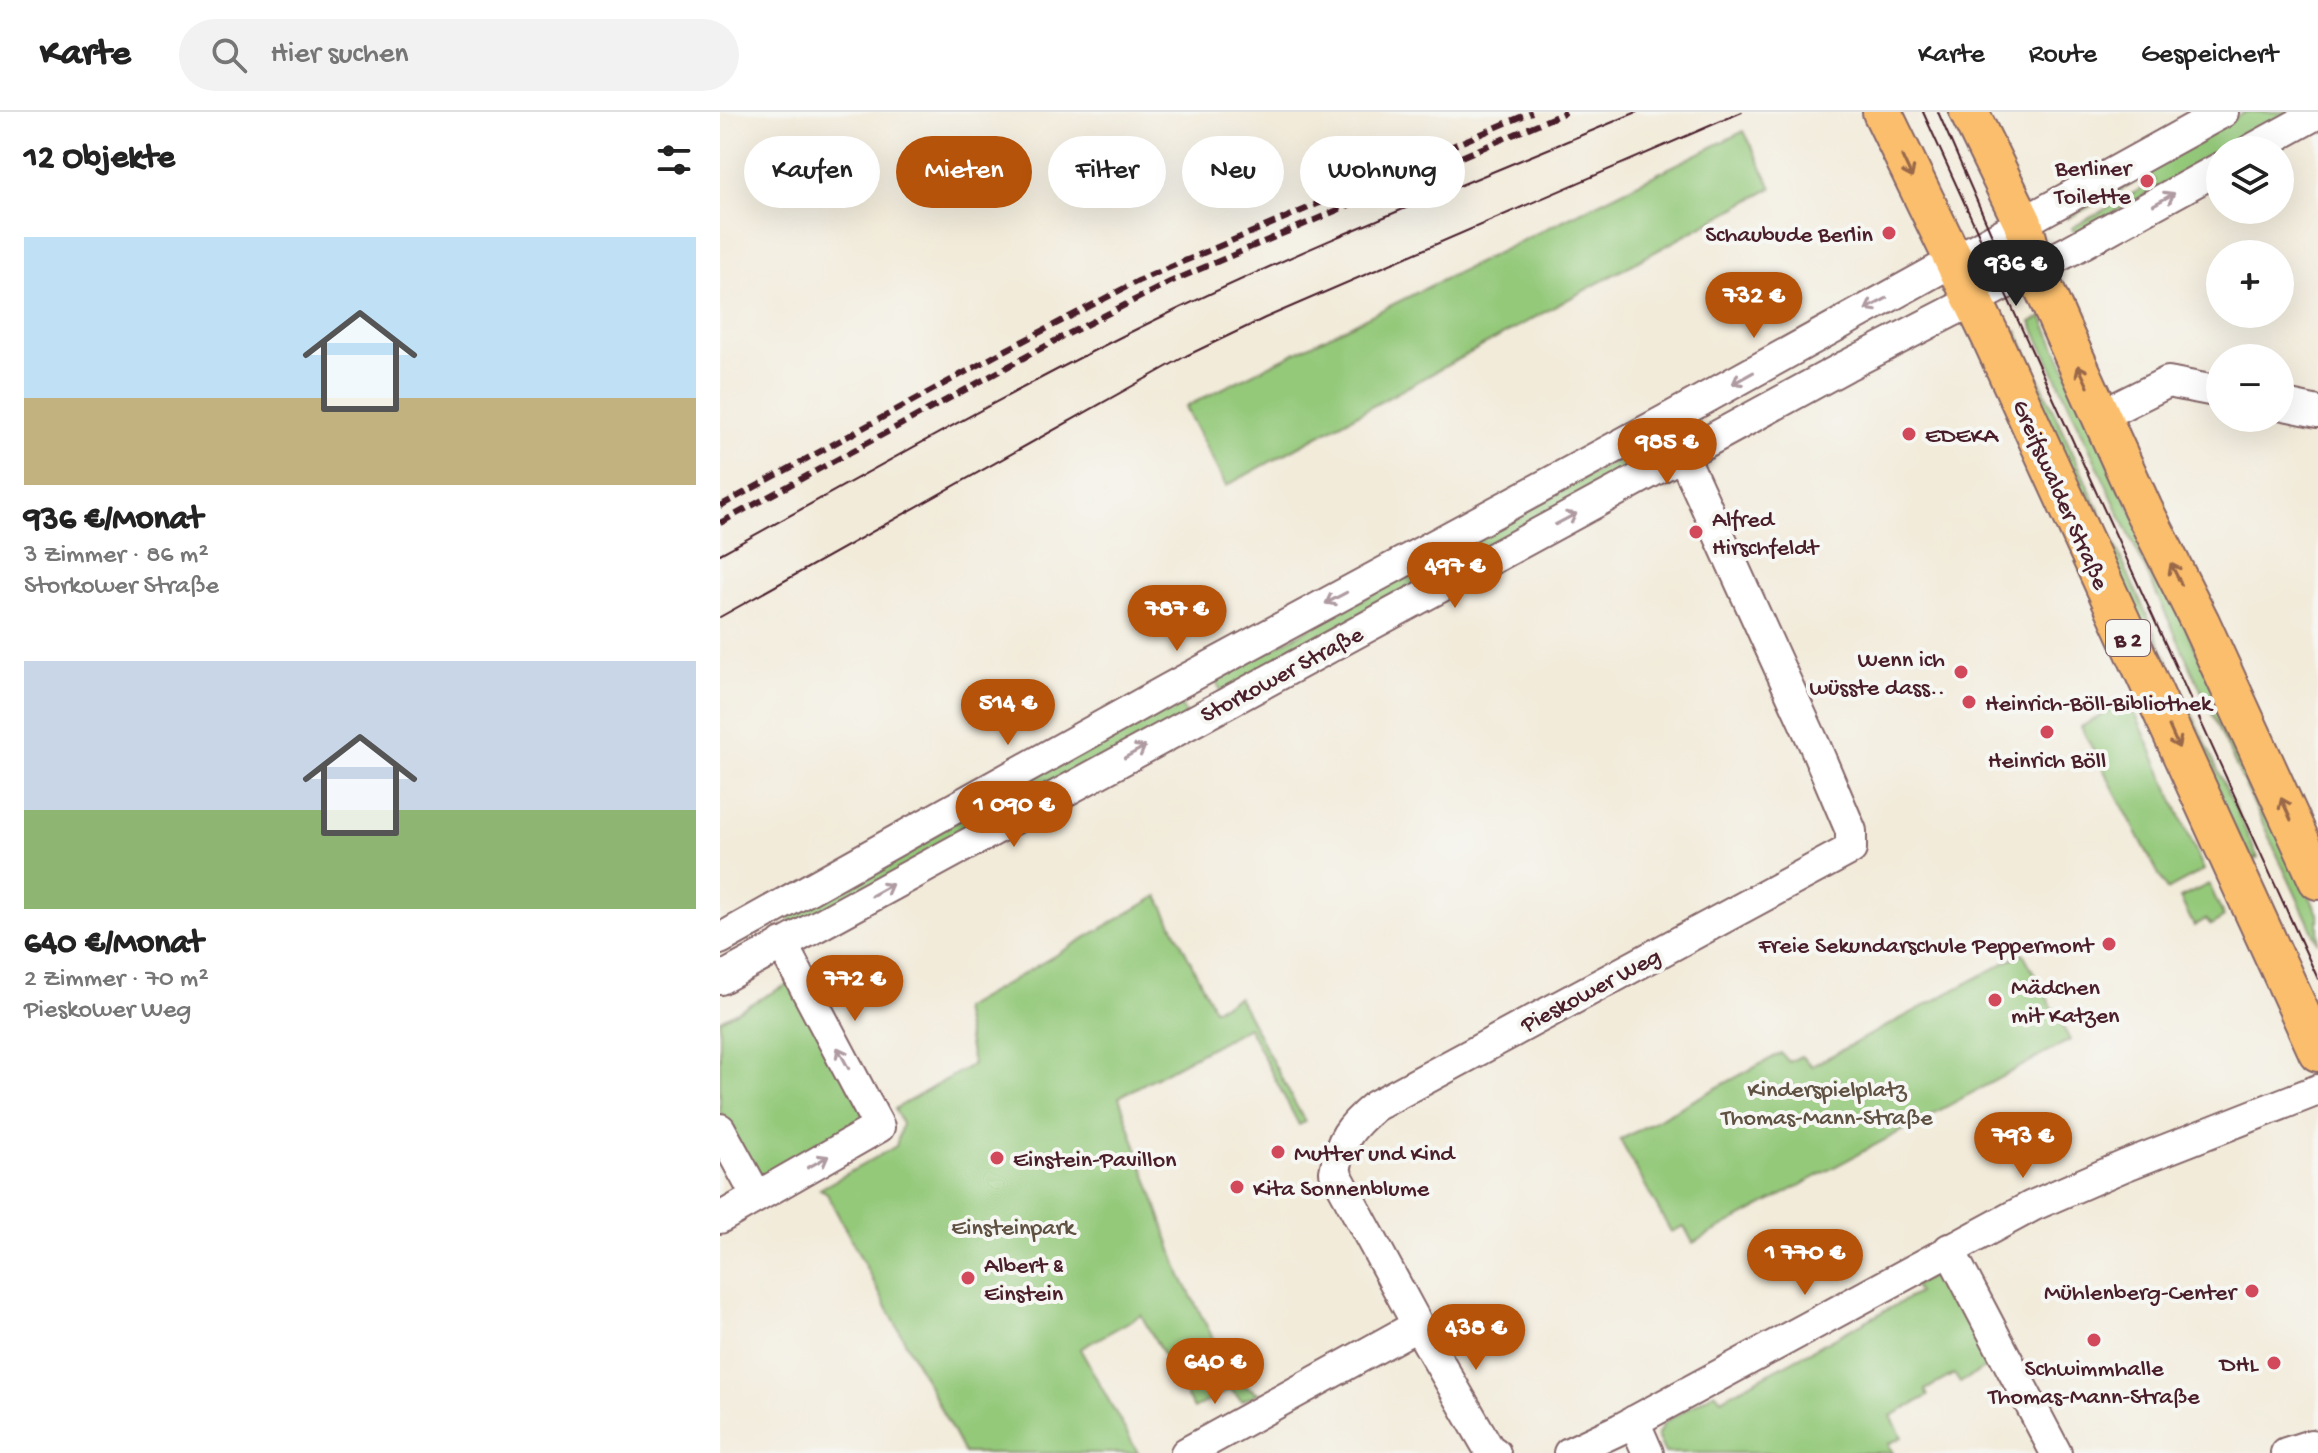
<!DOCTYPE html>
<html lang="de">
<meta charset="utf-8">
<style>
:root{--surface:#fff;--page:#f2f2f2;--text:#222;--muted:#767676;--line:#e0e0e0;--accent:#b45309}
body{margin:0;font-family:"Gochi Hand",sans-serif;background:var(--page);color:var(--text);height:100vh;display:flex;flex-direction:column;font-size:30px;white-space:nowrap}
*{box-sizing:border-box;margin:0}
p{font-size:26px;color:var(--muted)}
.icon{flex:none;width:44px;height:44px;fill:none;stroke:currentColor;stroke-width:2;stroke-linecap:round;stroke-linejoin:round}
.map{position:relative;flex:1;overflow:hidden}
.details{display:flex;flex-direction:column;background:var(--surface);width:720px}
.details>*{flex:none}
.top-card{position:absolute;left:24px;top:24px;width:760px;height:72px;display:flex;gap:16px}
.buttons{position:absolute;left:1486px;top:24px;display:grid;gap:16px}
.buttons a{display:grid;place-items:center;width:88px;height:88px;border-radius:50%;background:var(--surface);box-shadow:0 8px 32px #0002;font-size:40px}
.price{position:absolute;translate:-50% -68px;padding:0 18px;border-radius:28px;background:var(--accent);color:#fff;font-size:26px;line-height:52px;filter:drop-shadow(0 2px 4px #0008)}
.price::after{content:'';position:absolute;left:50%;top:48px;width:24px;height:18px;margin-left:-12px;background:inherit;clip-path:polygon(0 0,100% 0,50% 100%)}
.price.selected{background:#222;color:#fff}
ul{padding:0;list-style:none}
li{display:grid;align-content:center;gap:16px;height:424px;padding:0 24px}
li span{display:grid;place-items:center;height:248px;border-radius:0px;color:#555}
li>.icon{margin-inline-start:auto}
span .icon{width:144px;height:144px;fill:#fffc;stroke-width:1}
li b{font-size:34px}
h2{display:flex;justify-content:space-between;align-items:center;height:96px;padding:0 24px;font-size:34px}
.chip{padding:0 28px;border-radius:36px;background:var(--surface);box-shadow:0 8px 32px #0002;font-size:28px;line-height:72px}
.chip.selected{background:var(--accent);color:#fff}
header{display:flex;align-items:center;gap:48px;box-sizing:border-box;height:112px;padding:0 40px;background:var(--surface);border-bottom:2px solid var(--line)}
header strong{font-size:38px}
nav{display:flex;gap:44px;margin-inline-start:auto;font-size:28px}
.search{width:560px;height:72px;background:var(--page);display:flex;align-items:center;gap:20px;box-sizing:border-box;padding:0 28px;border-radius:44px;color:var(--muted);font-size:30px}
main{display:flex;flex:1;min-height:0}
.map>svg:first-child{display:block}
.green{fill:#94c97a;stroke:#6f7452;stroke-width:2}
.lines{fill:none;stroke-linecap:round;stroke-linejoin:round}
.minor-casing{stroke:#856668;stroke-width:34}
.major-casing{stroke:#856668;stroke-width:42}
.minor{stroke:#fff;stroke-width:30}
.major{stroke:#fabe6d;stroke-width:38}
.tram{stroke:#4a1f2b;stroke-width:2}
.rail{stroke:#4a1f2b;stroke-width:6;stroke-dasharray:12 6;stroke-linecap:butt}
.oneway{stroke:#996749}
.oneway2{stroke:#ae9aa0}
.poi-dot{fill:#d1495b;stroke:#f6f6f2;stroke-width:3}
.labels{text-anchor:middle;stroke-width:8;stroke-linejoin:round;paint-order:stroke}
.shield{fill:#f6f6f2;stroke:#7e6067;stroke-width:2}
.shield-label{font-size:22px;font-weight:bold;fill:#4a1f2b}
.poi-label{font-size:24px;fill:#4a1f2b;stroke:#f6f6f2;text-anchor:start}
.street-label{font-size:24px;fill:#4a1f2b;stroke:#f6f6f2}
.park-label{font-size:24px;fill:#605243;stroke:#f6f6f2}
</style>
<header>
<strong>Karte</strong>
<div class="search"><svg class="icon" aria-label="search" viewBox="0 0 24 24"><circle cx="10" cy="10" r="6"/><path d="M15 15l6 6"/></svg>Hier suchen</div>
<nav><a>Karte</a><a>Route</a><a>Gespeichert</a></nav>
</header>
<main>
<section class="details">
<h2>12 Objekte<svg class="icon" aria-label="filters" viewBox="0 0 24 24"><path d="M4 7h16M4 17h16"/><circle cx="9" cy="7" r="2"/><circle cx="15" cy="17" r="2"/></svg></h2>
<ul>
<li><span style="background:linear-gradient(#bfe0f5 65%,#c2b280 0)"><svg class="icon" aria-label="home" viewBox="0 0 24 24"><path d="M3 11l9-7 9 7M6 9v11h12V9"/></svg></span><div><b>936 €/Monat</b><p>3 Zimmer · 86 m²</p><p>Storkower Straße</p></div></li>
<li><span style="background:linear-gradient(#c9d6e8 60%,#8fb573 0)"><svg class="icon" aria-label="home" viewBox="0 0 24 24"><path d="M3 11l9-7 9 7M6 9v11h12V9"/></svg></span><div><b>640 €/Monat</b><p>2 Zimmer · 70 m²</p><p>Pieskower Weg</p></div></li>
</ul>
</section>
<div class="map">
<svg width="1598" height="1341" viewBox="0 0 1598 1341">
<rect width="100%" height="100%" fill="#f6f6f2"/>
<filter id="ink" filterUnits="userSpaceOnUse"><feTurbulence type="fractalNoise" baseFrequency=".0125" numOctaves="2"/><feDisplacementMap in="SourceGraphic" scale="16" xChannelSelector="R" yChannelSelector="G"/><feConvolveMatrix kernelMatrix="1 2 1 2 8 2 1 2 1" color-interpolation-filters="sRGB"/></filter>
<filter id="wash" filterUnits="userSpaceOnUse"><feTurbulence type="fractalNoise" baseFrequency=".006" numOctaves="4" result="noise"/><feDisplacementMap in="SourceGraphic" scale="32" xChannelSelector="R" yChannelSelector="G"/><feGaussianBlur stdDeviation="1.8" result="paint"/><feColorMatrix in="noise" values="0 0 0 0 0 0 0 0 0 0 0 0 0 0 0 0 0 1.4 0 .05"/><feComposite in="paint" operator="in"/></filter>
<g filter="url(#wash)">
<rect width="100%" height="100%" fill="#f2ebda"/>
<path class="green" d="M1526,0H1579L1508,38H1500V42L1355,122L1352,116L1435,69L1431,62L1347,107L1345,103L1411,61Z
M1024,19L1052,76L506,374L465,295Z
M1322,205L1598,802V831L1311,210Z
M1297,219L1538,746L1526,752L1284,225Z
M932,329L941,346L504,584L495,568Z
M457,586L468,606L261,719L249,700Z
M1409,587L1484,758L1447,778L1361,615Z
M245,702L255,723L76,821L66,800Z
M1489,772L1504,805L1491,813L1486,807L1474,814L1460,786Z
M438,784L494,897L518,885L585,1010L579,1013L528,915L399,985L461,1164L515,1269L539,1281L522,1289L510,1277L474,1297L421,1203L360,1237L418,1341H244L106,1080L100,1077L176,1034L182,1012L175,997L253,952L242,897Z
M1303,841L1350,928L973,1131L964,1114L951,1120L900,1028L1061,941L1069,950L1081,944L1092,954Z
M72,870L142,998L141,1014L48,1065L35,1060L0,999V908Z
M1212,1164L1226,1169L1270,1253L1240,1271L1234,1262L1205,1278L1208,1284L1171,1304L1182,1325L1168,1332L1173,1341H945L937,1324L944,1311L995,1280L1001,1287L1198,1181L1194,1174Z"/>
</g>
<g filter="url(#ink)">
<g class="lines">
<g class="minor-casing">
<path id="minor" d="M1531,38L1598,1
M1560,292L1598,300
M1382,303L1448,270L1500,280
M0,827L448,577L946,308L1503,0
M0,867L1126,254L1351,138L1500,56
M0,1017L36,1083
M0,1106L159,1015L62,832
M1229,1137L1336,1341
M914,1309L928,1341
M466,1341L698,1213
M775,1341L769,1337L701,1219L615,1060C620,1027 630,1015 655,994L1131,737V719L1095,634L955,326
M849,1341L900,1317L1312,1094L1404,1054L1598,978
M1566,1341L1591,1333L1598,1335"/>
</g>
<g class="major-casing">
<path id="major" d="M1162,0L1270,223L1598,940
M1249,0L1303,111L1315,156L1343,220L1423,397L1480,510L1598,768"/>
</g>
<use href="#minor" class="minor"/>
<use href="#major" class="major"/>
<path class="tram" d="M1203,0L1598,867
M1218,0L1292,169
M0,442C143,364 286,281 433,209C591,132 755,68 917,0
M0,505L466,244L545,206L1022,0"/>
<path class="rail" d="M0,394L286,238L418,169L812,0
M0,411L344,224L450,170L846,0"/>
</g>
<defs><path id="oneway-shaft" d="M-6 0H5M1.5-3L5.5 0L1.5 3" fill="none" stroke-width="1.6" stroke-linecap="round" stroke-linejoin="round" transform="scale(2)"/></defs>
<g class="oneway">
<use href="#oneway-shaft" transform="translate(1187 55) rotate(65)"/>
<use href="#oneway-shaft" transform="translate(1363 264) rotate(-115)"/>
<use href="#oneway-shaft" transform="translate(1456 462) rotate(-117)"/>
<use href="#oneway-shaft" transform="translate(1454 625) rotate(66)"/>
<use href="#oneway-shaft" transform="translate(1566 697) rotate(-114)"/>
</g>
<g class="oneway2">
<use href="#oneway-shaft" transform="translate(1444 87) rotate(-29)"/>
<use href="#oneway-shaft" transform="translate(1156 192) rotate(152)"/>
<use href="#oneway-shaft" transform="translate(1023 266) rotate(151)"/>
<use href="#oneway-shaft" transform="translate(846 407) rotate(-28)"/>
<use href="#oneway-shaft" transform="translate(616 486) rotate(152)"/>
<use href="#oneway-shaft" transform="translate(415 640) rotate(-29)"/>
<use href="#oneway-shaft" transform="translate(162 778) rotate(-29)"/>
<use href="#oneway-shaft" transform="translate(123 946) rotate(-118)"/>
<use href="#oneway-shaft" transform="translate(98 1050) rotate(-29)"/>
</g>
</g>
<g class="poi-dot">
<circle cx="1427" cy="69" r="8"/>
<circle cx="1169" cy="121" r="8"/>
<circle cx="1189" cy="322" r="8"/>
<circle cx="976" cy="420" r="8"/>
<circle cx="1241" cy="560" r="8"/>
<circle cx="1249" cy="590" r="8"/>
<circle cx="1327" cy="620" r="8"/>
<circle cx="1389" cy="832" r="8"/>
<circle cx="1275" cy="888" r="8"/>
<circle cx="558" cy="1040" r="8"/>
<circle cx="277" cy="1046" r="8"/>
<circle cx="517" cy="1075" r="8"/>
<circle cx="248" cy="1166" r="8"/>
<circle cx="1532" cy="1179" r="8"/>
<circle cx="1374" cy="1228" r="8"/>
<circle cx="1554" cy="1251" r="8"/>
</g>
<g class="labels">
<rect class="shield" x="1386" y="508" width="44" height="36" rx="6"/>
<g class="shield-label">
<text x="1408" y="534">B 2</text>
</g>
<g class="poi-label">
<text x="1411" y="63" text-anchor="end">Berliner<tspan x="1411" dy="28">Toilette</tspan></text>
<text x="1153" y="129" text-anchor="end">Schaubude Berlin</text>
<text x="1205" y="330">EDEKA</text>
<text x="992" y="414">Alfred<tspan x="992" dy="28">Hirschfeldt</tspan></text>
<text x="1225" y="554" text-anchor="end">Wenn ich<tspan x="1225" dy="28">wüsste dass..</tspan></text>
<text x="1265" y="598">Heinrich-Böll-Bibliothek</text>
<text x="1327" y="655" text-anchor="middle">Heinrich Böll</text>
<text x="1373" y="840" text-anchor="end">Freie Sekundarschule Peppermont</text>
<text x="1291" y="882">Mädchen<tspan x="1291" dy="28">mit Katzen</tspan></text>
<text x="574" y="1048">Mutter und Kind</text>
<text x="293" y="1054">Einstein-Pavillon</text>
<text x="533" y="1083">Kita Sonnenblume</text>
<text x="264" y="1160">Albert &amp;<tspan x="264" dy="28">Einstein</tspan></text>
<text x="1516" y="1187" text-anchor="end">Mühlenberg-Center</text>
<text x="1538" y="1259" text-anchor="end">DHL</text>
<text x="1374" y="1263" text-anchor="middle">Schwimmhalle<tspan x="1374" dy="28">Thomas-Mann-Straße</tspan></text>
</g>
<g class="street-label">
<text transform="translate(1342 382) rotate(66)" y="8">Greifswalder Straße</text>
<text transform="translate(561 561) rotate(-28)" y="8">Storkower Straße</text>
<text transform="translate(870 877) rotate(-28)" y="8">Pieskower Weg</text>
</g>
<g class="park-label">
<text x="1107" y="984">Kinderspielplatz<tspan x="1107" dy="28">Thomas-Mann-Straße</tspan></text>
<text x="293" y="1122">Einsteinpark</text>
</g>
</g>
</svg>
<div class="buttons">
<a><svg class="icon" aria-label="layers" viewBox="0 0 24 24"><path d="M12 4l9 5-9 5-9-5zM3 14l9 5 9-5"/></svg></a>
<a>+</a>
<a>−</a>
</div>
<b class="price selected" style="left:1296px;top:196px">936 €</b>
<b class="price" style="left:1034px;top:228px">732 €</b>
<b class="price" style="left:947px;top:374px">985 €</b>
<b class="price" style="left:735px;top:498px">497 €</b>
<b class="price" style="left:457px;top:541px">787 €</b>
<b class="price" style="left:288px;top:635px">514 €</b>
<b class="price" style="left:294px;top:737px">1 090 €</b>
<b class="price" style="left:135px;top:911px">772 €</b>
<b class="price" style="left:1303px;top:1068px">793 €</b>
<b class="price" style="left:1085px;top:1185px">1 770 €</b>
<b class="price" style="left:756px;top:1260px">438 €</b>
<b class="price" style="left:495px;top:1294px">640 €</b>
<div class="top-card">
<a class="chip">Kaufen</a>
<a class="chip selected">Mieten</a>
<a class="chip">Filter</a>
<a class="chip">Neu</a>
<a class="chip">Wohnung</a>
</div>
</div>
</main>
